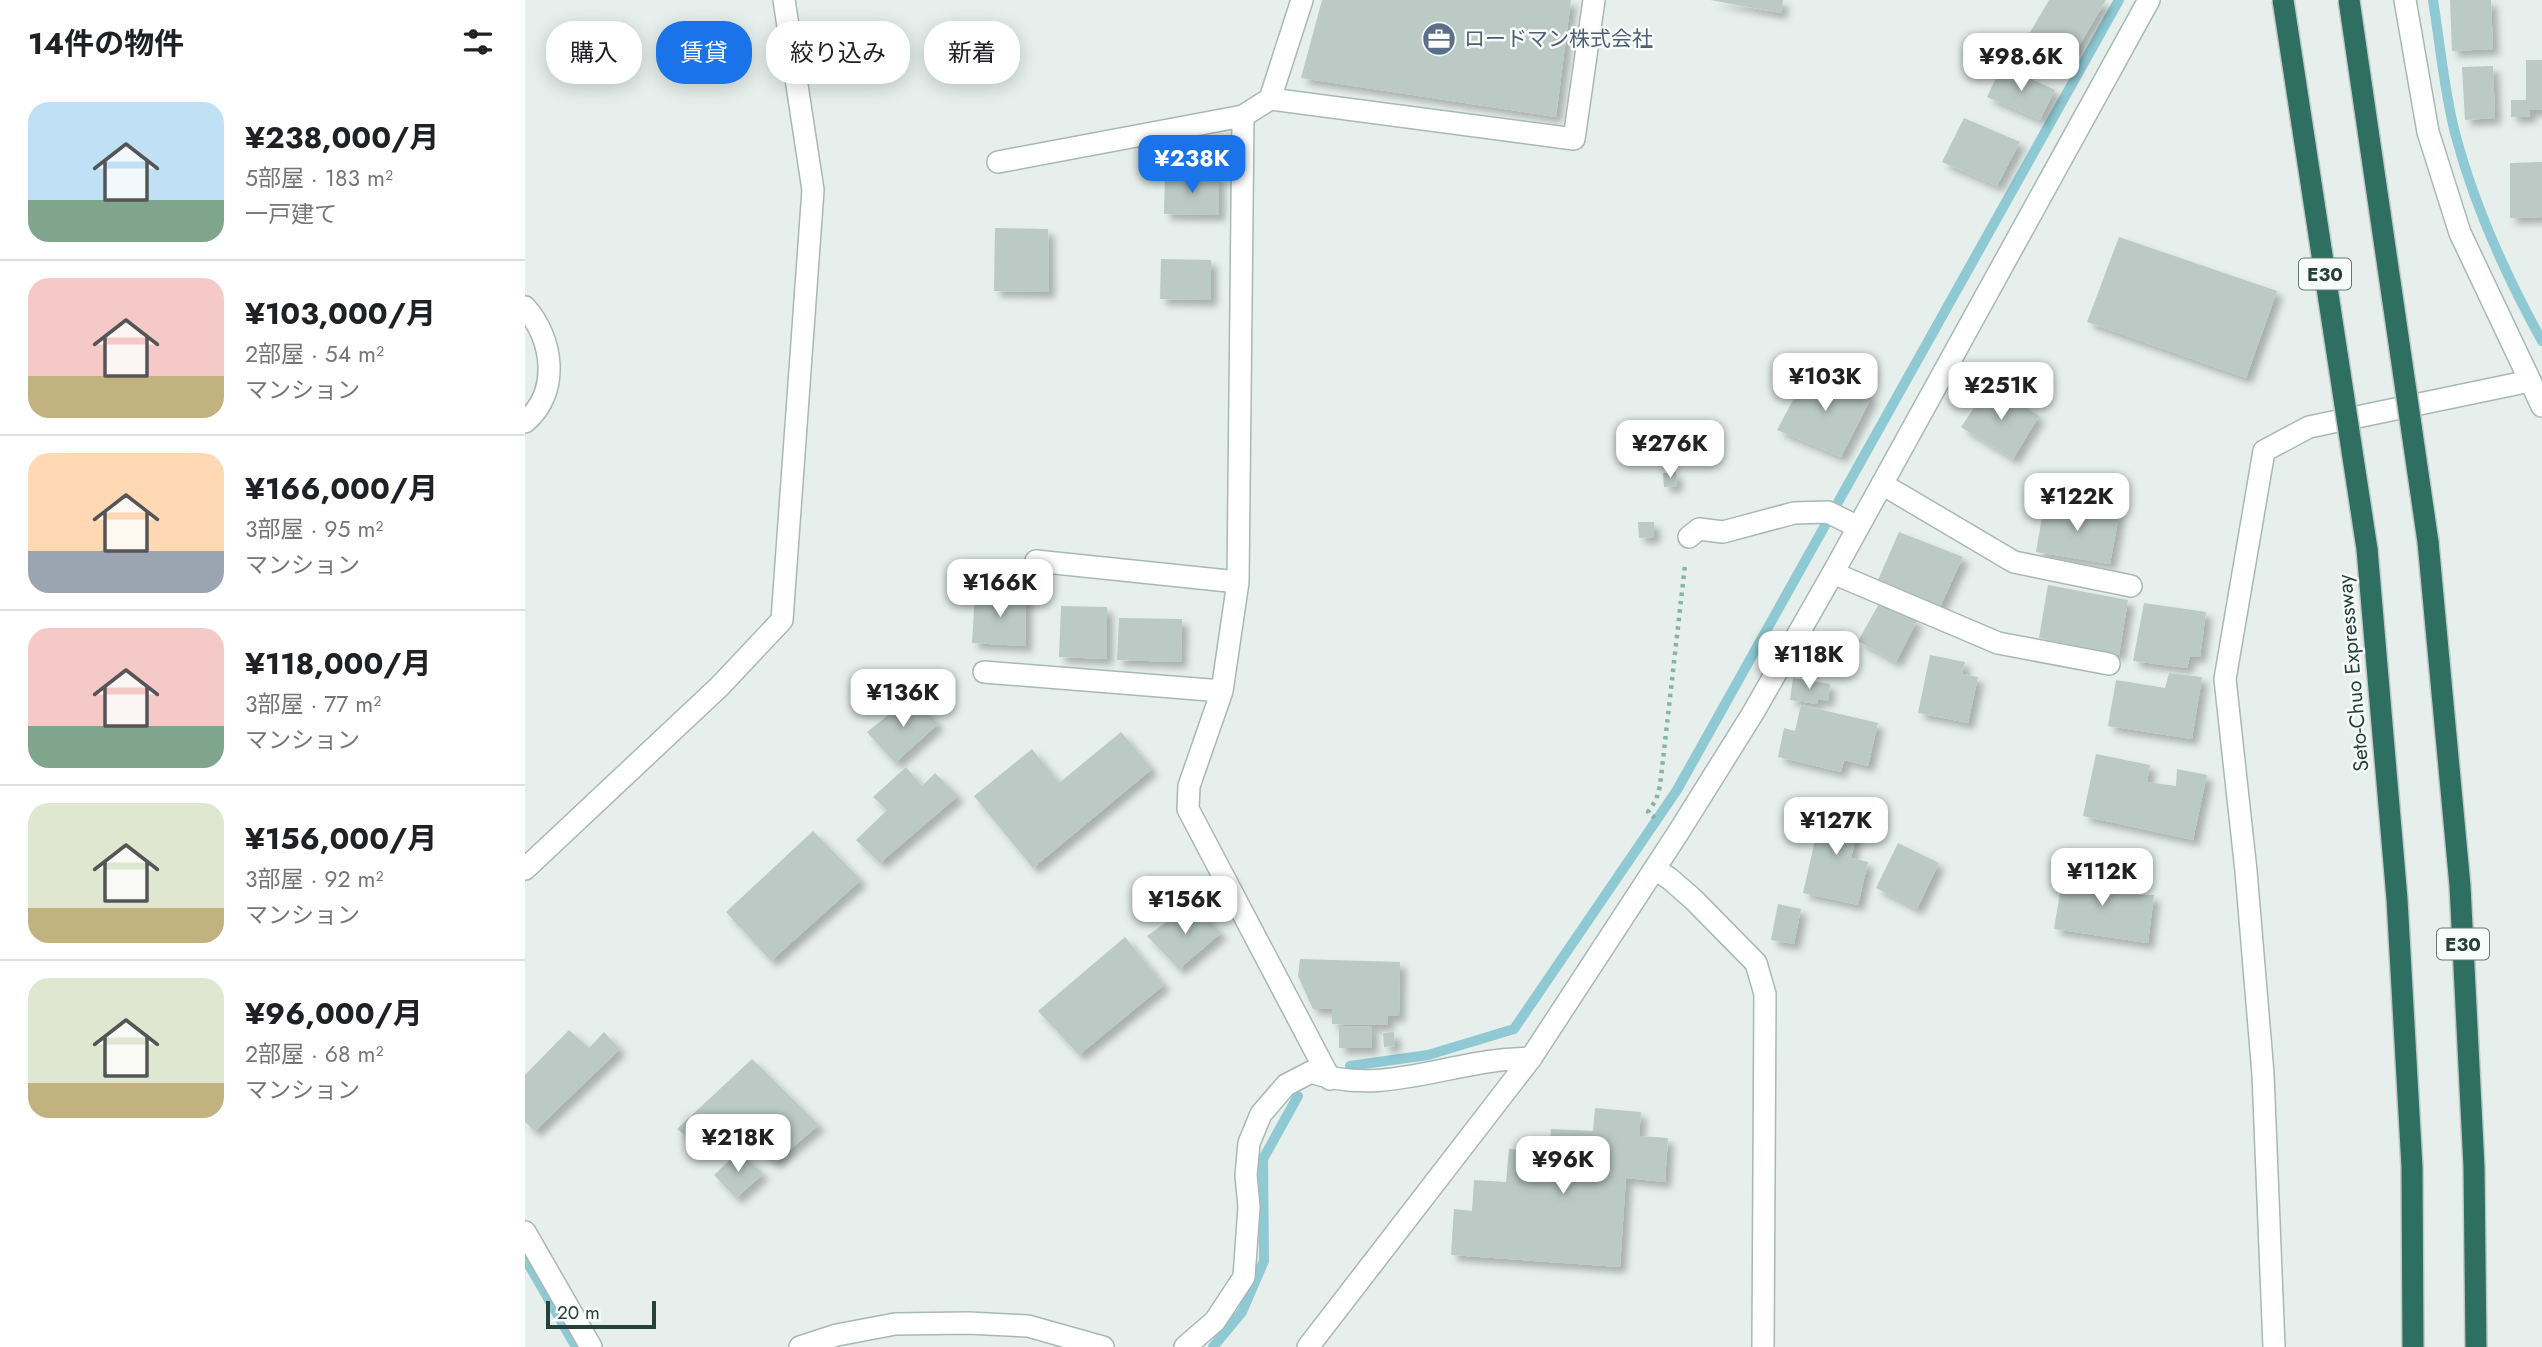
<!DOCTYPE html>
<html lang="ja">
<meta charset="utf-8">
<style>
:root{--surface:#fff;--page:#f2f2f2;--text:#202124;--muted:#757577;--line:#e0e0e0;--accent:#1a73e8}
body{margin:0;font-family:Jost,"Noto Sans JP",sans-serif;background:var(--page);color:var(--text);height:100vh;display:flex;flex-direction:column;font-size:26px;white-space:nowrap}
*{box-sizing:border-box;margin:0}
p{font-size:23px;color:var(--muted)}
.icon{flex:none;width:38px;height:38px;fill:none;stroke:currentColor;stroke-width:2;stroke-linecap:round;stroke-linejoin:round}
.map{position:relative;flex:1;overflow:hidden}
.panel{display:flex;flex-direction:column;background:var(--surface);width:525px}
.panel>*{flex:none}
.top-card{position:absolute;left:21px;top:21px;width:665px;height:63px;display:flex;gap:14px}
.scale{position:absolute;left:21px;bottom:18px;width:110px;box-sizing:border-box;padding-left:7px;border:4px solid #24423a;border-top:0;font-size:19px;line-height:24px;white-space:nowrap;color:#24423a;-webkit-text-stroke:5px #f7fbf9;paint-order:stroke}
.price{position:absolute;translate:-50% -60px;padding:0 16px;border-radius:14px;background:#fff;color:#222;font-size:23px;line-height:46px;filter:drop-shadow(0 2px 4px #0008)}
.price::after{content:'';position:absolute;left:50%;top:42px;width:21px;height:16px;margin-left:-10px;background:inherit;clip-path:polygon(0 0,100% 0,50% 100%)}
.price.on{background:var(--accent);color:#fff}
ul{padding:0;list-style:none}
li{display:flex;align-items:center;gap:21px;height:175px;padding:0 28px}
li+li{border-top:2px solid var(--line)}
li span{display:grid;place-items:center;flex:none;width:196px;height:140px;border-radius:21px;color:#555}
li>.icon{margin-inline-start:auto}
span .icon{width:84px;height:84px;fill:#fffc;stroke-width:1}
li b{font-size:30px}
h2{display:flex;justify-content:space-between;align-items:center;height:84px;padding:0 28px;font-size:30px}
.tag{padding:0 24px;border-radius:28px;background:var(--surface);box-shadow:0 4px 18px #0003;font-size:24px;line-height:63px}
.tag.on{background:var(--accent);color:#fff}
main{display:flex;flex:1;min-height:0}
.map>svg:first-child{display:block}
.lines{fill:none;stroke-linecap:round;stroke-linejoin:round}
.stream{stroke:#8ec9d4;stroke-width:10}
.building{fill:#bbcac4;filter:url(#shadow)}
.minor-casing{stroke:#a8b8b2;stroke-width:24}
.tertiary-casing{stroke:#a8b8b2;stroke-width:24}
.motorway-casing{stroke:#c2cac8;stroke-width:24}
.path{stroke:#86b3a5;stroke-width:4.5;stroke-dasharray:3.5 5;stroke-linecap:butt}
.minor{stroke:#fff;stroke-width:21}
.tertiary{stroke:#fff;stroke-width:21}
.motorway{stroke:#2f6f62;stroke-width:21}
.motorway-bridge-casing{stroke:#c2cac8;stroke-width:24;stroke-linecap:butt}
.motorway-bridge{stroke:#2f6f62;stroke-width:21}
.labels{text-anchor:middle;stroke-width:5;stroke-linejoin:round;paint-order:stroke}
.shield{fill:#f7fbf9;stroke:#637a73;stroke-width:2}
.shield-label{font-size:19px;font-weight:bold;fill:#24423a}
.service-label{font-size:21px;fill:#4e5e75;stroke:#f7fbf9;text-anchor:start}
.street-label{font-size:21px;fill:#24423a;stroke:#f7fbf9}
</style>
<main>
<section class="panel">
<h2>14件の物件<svg class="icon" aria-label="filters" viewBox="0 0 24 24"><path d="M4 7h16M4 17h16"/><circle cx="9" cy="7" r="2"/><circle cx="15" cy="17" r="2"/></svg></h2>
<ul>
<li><span style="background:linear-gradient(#bfe0f5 70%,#7fa58c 0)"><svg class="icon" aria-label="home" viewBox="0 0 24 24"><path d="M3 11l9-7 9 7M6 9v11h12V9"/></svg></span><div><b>¥238,000/月</b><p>5部屋 · 183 m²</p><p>一戸建て</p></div></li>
<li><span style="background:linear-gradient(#f6c9c9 70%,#c2b280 0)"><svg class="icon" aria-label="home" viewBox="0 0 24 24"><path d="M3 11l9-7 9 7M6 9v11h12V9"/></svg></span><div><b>¥103,000/月</b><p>2部屋 · 54 m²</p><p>マンション</p></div></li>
<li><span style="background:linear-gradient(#ffd9b3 70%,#9aa5b1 0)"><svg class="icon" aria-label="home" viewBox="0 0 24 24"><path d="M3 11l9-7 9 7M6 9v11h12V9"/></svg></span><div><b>¥166,000/月</b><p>3部屋 · 95 m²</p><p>マンション</p></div></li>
<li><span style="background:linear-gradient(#f6c9c9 70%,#7fa58c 0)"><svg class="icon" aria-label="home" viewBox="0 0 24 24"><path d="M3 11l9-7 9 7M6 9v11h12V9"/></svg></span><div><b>¥118,000/月</b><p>3部屋 · 77 m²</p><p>マンション</p></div></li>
<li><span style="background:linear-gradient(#dfe7d0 75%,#c2b280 0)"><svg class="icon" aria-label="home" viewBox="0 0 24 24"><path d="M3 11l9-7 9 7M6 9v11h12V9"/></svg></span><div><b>¥156,000/月</b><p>3部屋 · 92 m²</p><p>マンション</p></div></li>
<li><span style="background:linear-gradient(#dfe7d0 75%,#c2b280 0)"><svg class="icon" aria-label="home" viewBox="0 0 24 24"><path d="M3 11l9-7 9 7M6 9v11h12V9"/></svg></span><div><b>¥96,000/月</b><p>2部屋 · 68 m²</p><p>マンション</p></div></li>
</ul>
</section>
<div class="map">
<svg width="2017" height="1347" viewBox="0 0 2017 1347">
<defs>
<filter id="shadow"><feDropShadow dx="6" dy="6" stdDeviation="3.5" flood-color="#0004"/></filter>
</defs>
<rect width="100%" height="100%" fill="#e6efeb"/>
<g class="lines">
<path class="stream" d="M1908,0C1915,44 1919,90 1930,133C1949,205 1981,276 2017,341
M825,1066L903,1055L989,1029L1152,790L1594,0
M0,1258L51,1347
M688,1347L717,1312L739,1261L738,1159L773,1096"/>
</g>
<path class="building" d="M797,0H1046L1031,117L776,78Z
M1185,0H1258L1256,13Z
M1524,0H1581L1547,58L1504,34Z
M1925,0H1966L1968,49L1927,51Z
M2001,60H2017V110H2005V117H1986V100H2001Z
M1477,65L1530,90L1515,120L1462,97Z
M1968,66L1970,118L1940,120L1937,67Z
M1439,118L1495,142L1472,186L1417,162Z
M2017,162V217L1985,218V163Z
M640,174L694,175V215L639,214Z
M470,228L523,229L524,292L469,291Z
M1594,237L1752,291L1721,378L1562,322Z
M636,259L686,260V300L635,299Z
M1284,370L1347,396L1316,457L1252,430Z
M1465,384L1514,416L1488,459L1436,427Z
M1151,472L1152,486L1139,487L1138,473Z
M1520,500L1594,515L1585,564L1511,552Z
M1113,522H1129V537L1114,538Z
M1374,532L1438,557L1415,607L1353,580Z
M1523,585L1603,600L1594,655L1514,638Z
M450,592L501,595V646L447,643Z
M1355,602L1392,621L1371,662L1333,641Z
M1619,603L1681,612L1675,657L1665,656L1662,668L1608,661Z
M536,606L582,607V659L534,657Z
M594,618L657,619L656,662L592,660Z
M1405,655L1440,662L1437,674L1453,677L1443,723L1393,713Z
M1644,673L1677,677L1667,739L1583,726L1591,680L1640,688Z
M1268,678L1305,684L1303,701L1293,699L1292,704L1265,700Z
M387,696L413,724L370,763L342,732Z
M1276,705L1353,723L1343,766L1319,760L1316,772L1253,757L1259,728L1270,731Z
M596,732L627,769L508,868L449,796L507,749L534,783Z
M1571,754L1625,765L1622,782L1651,786L1652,769L1682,775L1668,840L1558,816Z
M381,767L397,786L410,773L433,796L355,863L331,840L362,810L348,797Z
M1299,801L1337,810L1326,858L1343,862L1333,905L1278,893Z
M288,831L336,880L246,961L201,912Z
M1373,843L1414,863L1392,909L1351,888Z
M1539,869L1588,872L1586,894L1629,895L1623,943L1529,929Z
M668,903L696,933L654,969L622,936Z
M1253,904L1276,909L1269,944L1246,940Z
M600,937L639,985L554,1055L513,1011Z
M775,959L875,962L874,1016H863V1025L807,1024V1009H788L773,976Z
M814,1026H847V1048H814Z
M44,1030L64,1048L79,1032L95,1049L10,1131L0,1122V1075Z
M869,1032L870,1046L859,1047L858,1033Z
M227,1059L294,1125L249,1163L204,1117L173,1146L152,1129Z
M1070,1108L1116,1112L1114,1136L1143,1138L1140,1182L1101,1178L1095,1267L926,1255L929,1209L947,1211L949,1180L981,1182L984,1149L1024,1151L1026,1129L1068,1131Z
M214,1151L238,1174L211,1198L189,1175Z"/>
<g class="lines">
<g class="minor-casing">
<path id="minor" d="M745,99L777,0
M718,116L713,582L697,691L664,786L663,809L805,1079
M473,162L718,116L745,99L1049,139L1069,0
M0,307C28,338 36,392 0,422
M1357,484L1489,562L1606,586
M1164,537L1174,529L1198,532L1269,513L1303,512L1333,527
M511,561L713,582
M1308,573L1473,643L1584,664
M459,672L697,691
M0,869L195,686L257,620L288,190L259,0
M1130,869L1145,879L1168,899L1231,963L1240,994L1238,1347
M0,1232L66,1347
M275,1347L312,1335L370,1324L443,1323L503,1326L578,1347
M660,1347L690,1321L719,1277L724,1207L721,1175L724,1143L736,1114L761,1085L786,1072C848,1094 907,1069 968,1061C981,1059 994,1059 1006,1058
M1749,1347L1738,1074L1721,871L1700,679L1739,451L1784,427L2005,381"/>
</g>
<g class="tertiary-casing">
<path id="tertiary" d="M1880,0L1903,132L1935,233L2017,406
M783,1347L1006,1058L1153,833L1228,713L1308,573L1624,0"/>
</g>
<g class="motorway-casing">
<path id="motorway" d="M1903,542L1935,886L1949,1167L1951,1347
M1842,549L1872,899L1887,1167L1888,1347"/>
</g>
<path class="path" d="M1130,818L1123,812L1131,800L1135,786L1160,565"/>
<use href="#minor" class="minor"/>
<use href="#tertiary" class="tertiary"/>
<use href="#motorway" class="motorway"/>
<g class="motorway-bridge-casing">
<path id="motorway-bridge" d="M1758,0L1842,549
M1824,0L1903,542"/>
</g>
<use href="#motorway-bridge" class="motorway-bridge"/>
</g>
<defs>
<g id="office-disc" transform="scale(1.75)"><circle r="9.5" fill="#5c6f8a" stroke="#f7fbf9"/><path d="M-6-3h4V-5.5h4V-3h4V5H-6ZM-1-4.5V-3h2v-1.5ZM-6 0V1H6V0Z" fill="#fff"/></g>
</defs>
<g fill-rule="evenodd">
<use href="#office-disc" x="914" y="39"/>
</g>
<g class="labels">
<g class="shield">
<rect x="1774" y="258.5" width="52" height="31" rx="5"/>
<rect x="1912" y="928.5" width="52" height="31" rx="5"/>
</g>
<g class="shield-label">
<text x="1800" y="281">E30</text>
<text x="1938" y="951">E30</text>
</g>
<g class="service-label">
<text x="939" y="46">ロードマン株式会社</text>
</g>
<g class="street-label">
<text transform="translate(1828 673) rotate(-95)" y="7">Seto-Chuo Expressway</text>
</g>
</g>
</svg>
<div class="scale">20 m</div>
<b class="price" style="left:1496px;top:93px">¥98.6K</b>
<b class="price on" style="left:667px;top:195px">¥238K</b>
<b class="price" style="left:1300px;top:413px">¥103K</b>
<b class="price" style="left:1476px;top:422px">¥251K</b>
<b class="price" style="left:1145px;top:480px">¥276K</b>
<b class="price" style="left:1552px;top:533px">¥122K</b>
<b class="price" style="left:475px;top:619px">¥166K</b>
<b class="price" style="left:1284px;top:691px">¥118K</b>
<b class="price" style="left:378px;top:729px">¥136K</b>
<b class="price" style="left:1311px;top:857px">¥127K</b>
<b class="price" style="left:1577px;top:908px">¥112K</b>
<b class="price" style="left:660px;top:936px">¥156K</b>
<b class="price" style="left:213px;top:1174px">¥218K</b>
<b class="price" style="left:1038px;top:1196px">¥96K</b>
<div class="top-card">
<a class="tag">購入</a>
<a class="tag on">賃貸</a>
<a class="tag">絞り込み</a>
<a class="tag">新着</a>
</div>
</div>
</main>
